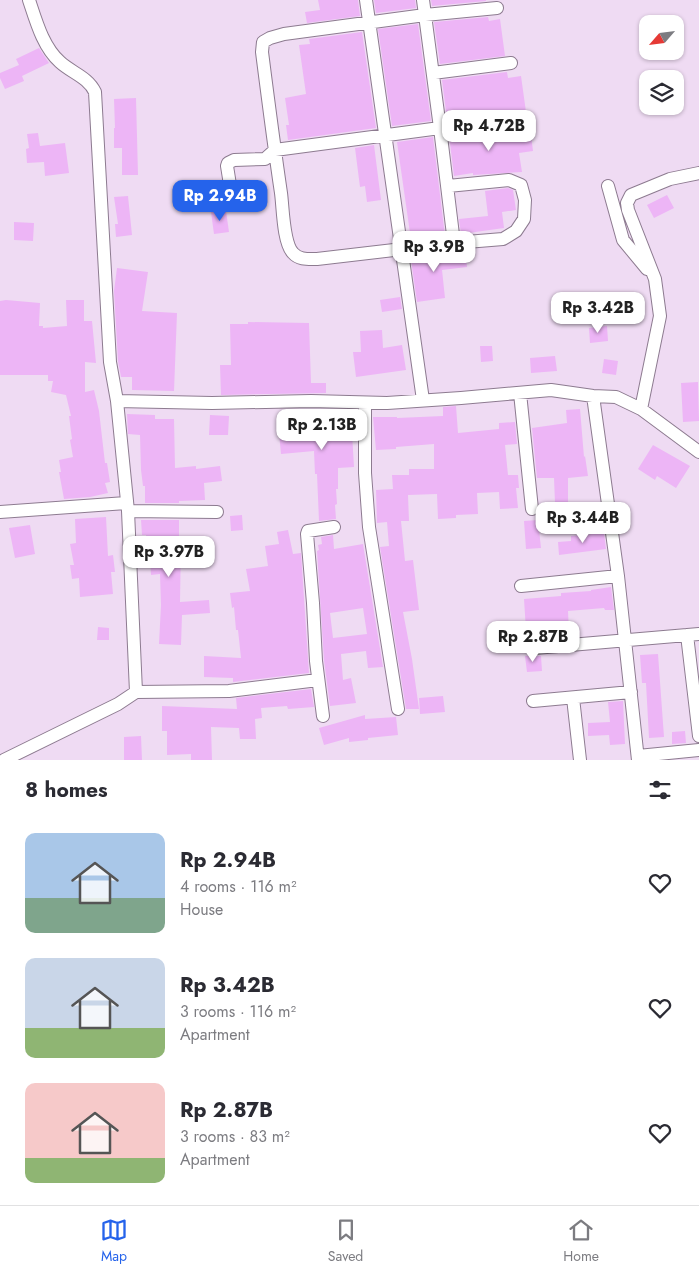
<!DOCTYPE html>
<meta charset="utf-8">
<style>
:root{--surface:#fff;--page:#f2f2f3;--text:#2b2b33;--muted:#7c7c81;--line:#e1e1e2;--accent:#2563eb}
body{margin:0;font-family:Jost,sans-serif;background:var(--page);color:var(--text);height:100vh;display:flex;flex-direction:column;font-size:19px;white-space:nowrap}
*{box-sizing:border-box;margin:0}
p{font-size:16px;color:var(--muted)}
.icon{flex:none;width:28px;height:28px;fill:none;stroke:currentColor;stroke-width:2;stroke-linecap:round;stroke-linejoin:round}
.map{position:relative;height:760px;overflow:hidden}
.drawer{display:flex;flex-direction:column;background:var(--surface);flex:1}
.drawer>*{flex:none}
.needle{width:32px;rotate:242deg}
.tools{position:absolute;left:639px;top:15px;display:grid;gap:10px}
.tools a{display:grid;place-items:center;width:45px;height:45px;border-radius:10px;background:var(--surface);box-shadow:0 1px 4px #0004;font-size:25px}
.price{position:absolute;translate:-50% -42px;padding:0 11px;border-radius:10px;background:#fff;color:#222;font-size:16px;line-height:32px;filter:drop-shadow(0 1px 2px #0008)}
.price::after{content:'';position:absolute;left:50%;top:30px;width:15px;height:11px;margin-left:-8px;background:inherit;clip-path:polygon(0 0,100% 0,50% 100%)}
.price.current{background:var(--accent);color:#fff}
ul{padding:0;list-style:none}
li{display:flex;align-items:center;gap:15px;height:125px;padding:0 25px}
li span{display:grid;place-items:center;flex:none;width:140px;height:100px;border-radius:10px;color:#555}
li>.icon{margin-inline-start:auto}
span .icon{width:60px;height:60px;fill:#fffc;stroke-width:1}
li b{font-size:21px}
h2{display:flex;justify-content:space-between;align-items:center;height:60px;padding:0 25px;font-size:21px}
.tabs{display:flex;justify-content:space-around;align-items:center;height:70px;border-top:1px solid var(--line);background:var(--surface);font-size:14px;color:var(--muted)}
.tabs a{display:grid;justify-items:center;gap:2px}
.tabs .current{color:var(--accent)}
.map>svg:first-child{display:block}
.building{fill:#edb5f6;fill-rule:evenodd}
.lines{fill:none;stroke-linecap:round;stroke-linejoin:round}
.minor-casing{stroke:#8d7b90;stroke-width:14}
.minor{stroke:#fff;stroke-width:12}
</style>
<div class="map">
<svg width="699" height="760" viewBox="0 0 699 760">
<rect width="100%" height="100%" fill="#efdbf3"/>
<path class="building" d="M318,0H358L360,16L307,23L305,12L320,10Z
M374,0H415L416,8L376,13Z
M431,0H486V1L432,6Z
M488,17L489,21L500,19L505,56L440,64L434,22Z
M418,24L431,121L392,126L378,29Z
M362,32L376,128L288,140L286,125H289L285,98L306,94L299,45L310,44L309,39Z
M39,48L49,63L22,76L24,81L5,89L0,78V73L19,65L16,59Z
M507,72L508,78L521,76L526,112L447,119L442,80Z
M136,98L138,175H122V148H114V128H115L114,99Z
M528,128L529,135H531L533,151L519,153L522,172L473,175V173L454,176L449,135Z
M38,133L40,146L65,143L69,173L45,176L44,162L27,163L26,149L29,148L27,134Z
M433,137L445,236L411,240L397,142Z
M374,145L381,200L367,202L365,186L360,187L355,148Z
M508,188L513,190L516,210L502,212L504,228L461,234L459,219L488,216L485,191Z
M667,195L674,208L654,218L647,205Z
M128,196L132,235L116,237L115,224H118L114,197Z
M226,211L229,232L214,234L211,212Z
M14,222L34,223L33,241L14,240Z
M465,250L467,267L442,270L445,298L417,302L411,260L414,259V256Z
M117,268L148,272L142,311L177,313L174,391L132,390V377H121L118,361L114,291Z
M400,297L402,309L382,312L380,300Z
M6,300L40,303L39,326H43V328L67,326L66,300H84V321H92L96,363L85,362V392L94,390L99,411L105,463H107L110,482L105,483L108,493L90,497L64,499L59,472H61L59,460L73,457L70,440L72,439L69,416H71L66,395L51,392L53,381H48V375H0V301Z
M248,322L309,323L311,383H326V393L221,395L220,365H231L230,324H248Z
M607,326L608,341L590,343L589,328Z
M382,330L383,348L402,345L406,370L356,377L353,352H361L360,331Z
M480,346H492L493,361L481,362Z
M555,356L557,371L531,373L530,358Z
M604,359L618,361L616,375L602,373Z
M698,382L699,421L683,422L681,383Z
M456,406L458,433L499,429V423L515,422L517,444L505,445L508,475H518L519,488H516L518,508L500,509L499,492L477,493L478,514L456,515V518L438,519L437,494L408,495L409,521H401L405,561L413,560L419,610L403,612L412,659L419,709H406L380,547L389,546L387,522L377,523L376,490L393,489L392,475H409V469H434V444L396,447V449L376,450L373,417H397V418L443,416V407Z
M310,409L326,410V416L357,417V433H352L354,467L338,468V489H336L337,504L335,505L336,519L319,521L317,474H315L314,451L281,454L278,422L310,419Z
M580,409L584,457L585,456L588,476L568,478V503H555L554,478H537L532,428L567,423L566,410Z
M127,414L155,415V419H174L175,468L196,466V469L220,466L222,481L204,483L205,500L179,501V503H145V486H143L141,470L140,435L128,434Z
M210,415L229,416L228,435H209Z
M653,445L690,466L676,488L657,476L655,480L638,469Z
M242,515L243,530L231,531L230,516Z
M106,517L108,556L113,555L115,572H111L113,594L80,597L79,578L72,579L70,565H74L70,544L76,543L75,519Z
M141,520H179V539H181L180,602L209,600L210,613L182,615L181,645L159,644L161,605L160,574L151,575L150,559H147L146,535H142Z
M538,520L541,548L526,549L524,521Z
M30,525L35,554L15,558L9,528Z
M288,530L293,554L301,553L309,673L233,682V678L204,677V656L241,658L238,630H236L234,607L232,608L230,593L250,591L246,569L268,566L265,546L279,544L277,532Z
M604,533L606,549L559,555L558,542L571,541V536Z
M333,535L334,549L363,544L383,667L368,668L366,651L341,654L343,680L351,678L356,703L330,706L324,660L317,551L319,550L318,545L322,544L321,537ZM363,608L367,634L333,638L330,613Z
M611,587L614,610H605L604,608L568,611L569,633L540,635L539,639L531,641L527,646L524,599L561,596V593L591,591V590Z
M98,627L109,628V640H97Z
M528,651L532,656H541L542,671L527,672L525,656H528Z
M658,654L664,737L649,738L646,683H642L640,655Z
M311,689L314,707L288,709L287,706L261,708L262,718L255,719L256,739H240L239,728L211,727L212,760H191V754L167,755V731H162V706L237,709L236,698Z
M443,696L445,712L420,714L419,698Z
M623,701L625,744L610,745L609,735L588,736V723L610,722L608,702Z
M365,715V719L396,717L398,735L368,738V740L349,742V738L324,745L319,728Z
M685,731L686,743L672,744V732Z
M141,736L142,760H124V737Z"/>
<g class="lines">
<g class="minor-casing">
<path id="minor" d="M366,0L423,400
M423,0L440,128L526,120
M433,73L511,63
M448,186L509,180L521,185L525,200L524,219L516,231L503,239L454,243
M608,186L623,240L647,269
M191,201L219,202L228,199L231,191L227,166L228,163L234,160L265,159L275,150L440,128L454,243L317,259C308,259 299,260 293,253C283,243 283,207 281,193C274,146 268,99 262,52L263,42L270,38L284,34L425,15L497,8
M520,393L532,509
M593,396L618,576L638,760
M117,401L212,403L311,401L387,403L461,398L551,390L593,396L616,397L641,409L699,452
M365,403V473L369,527L398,709
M641,409L660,316L655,279L628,210L627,203L631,195L670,179L699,173
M128,511L217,512
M0,512L126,503
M521,586L618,576
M687,635L699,736
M535,648L699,634
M136,692L229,691L318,680
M573,698L580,760
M533,701L631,692
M323,716L316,661L313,603L307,534L308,531L334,527
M638,756L699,750
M4,760L118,704L136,692L128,511L117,401L110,362L95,92C88,77 72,73 60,62C43,47 36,21 29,0"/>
</g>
<use href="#minor" class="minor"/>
</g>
</svg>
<div class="tools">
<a><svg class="needle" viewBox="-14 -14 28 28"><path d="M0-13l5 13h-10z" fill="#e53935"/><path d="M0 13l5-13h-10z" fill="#7c7c81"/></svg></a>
<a><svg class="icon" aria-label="layers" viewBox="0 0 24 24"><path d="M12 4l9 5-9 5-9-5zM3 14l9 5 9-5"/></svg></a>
</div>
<b class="price" style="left:489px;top:152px">Rp 4.72B</b>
<b class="price current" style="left:220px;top:222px">Rp 2.94B</b>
<b class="price" style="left:434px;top:273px">Rp 3.9B</b>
<b class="price" style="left:598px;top:334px">Rp 3.42B</b>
<b class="price" style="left:322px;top:451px">Rp 2.13B</b>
<b class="price" style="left:583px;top:544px">Rp 3.44B</b>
<b class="price" style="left:169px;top:578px">Rp 3.97B</b>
<b class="price" style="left:533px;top:663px">Rp 2.87B</b>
</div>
<section class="drawer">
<h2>8 homes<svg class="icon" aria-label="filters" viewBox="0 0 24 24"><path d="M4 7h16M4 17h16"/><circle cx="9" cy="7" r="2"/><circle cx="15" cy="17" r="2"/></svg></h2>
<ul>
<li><span style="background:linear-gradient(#a9c7e8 65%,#7fa58c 0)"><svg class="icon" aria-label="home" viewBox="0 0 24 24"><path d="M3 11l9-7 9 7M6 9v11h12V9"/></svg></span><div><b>Rp 2.94B</b><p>4 rooms · 116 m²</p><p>House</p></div><svg class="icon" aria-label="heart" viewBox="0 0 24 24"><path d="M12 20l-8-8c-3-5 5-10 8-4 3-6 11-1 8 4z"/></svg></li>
<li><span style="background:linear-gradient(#c9d6e8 70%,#8fb573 0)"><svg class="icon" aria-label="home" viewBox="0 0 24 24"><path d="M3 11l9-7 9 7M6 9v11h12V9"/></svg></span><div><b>Rp 3.42B</b><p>3 rooms · 116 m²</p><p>Apartment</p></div><svg class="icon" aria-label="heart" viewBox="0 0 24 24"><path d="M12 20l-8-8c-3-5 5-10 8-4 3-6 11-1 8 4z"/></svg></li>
<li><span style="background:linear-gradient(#f6c9c9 75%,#8fb573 0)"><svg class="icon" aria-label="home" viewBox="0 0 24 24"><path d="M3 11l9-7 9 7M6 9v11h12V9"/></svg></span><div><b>Rp 2.87B</b><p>3 rooms · 83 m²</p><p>Apartment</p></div><svg class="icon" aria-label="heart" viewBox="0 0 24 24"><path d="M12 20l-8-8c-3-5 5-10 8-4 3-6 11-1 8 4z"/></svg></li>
</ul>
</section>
<nav class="tabs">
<a class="current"><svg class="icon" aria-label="map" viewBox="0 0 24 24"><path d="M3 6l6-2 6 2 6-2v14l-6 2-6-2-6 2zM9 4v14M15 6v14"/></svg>Map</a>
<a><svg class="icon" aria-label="saved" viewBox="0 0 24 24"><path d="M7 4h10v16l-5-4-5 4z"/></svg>Saved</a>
<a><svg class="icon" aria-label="home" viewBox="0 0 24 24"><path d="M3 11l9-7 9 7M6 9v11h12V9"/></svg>Home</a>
</nav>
